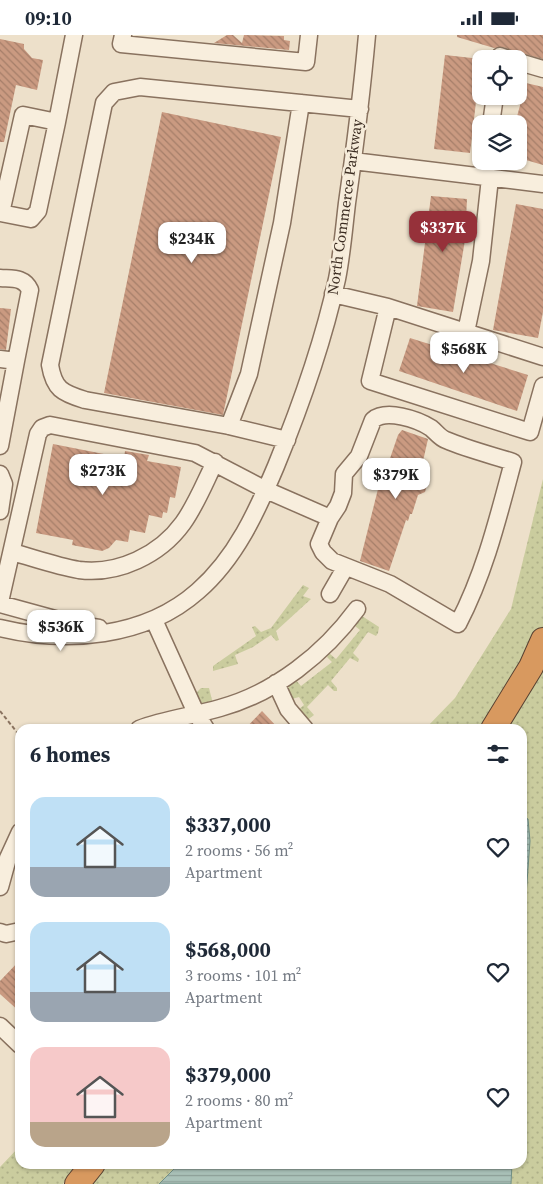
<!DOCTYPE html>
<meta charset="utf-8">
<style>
:root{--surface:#fff;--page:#f2f2f3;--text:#1f2937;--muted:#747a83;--accent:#96313a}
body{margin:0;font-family:"Source Serif 4",serif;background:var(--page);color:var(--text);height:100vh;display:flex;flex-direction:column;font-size:19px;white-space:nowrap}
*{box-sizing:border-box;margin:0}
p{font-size:16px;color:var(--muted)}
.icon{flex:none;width:28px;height:28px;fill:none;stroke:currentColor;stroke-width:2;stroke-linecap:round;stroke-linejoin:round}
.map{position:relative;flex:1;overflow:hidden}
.drawer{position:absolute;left:15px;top:689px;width:512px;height:445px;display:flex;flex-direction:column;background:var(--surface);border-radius:15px;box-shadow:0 1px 4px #0004}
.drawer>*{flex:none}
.tools{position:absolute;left:472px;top:15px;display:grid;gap:10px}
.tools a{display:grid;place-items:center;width:55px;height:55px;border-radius:10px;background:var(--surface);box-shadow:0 1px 4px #0004;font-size:25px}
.price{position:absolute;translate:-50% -42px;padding:0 11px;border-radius:10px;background:#fff;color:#222;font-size:16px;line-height:32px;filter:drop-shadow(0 1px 2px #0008)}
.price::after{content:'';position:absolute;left:50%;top:30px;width:15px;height:11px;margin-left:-8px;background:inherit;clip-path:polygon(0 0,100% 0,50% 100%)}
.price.selected{background:var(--accent);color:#fff}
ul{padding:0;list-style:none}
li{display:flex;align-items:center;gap:15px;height:125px;padding:0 15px}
li span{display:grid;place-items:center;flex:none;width:140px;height:100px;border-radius:15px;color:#555}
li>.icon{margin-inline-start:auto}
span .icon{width:60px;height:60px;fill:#fffc;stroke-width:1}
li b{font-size:21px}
h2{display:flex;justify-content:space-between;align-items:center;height:60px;padding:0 15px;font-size:21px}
.status{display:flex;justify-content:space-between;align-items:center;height:35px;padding:0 25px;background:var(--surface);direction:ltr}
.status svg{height:14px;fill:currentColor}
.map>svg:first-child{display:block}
.green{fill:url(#green-dots)}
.water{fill:url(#water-rules);stroke:#719086}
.building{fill:url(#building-back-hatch)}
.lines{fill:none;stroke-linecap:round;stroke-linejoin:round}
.minor-casing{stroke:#89725f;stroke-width:19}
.highway-casing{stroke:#584132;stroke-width:26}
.path{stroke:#89725f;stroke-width:2;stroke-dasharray:4 2.5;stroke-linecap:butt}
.minor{stroke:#f8eedd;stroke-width:16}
.highway{stroke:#d8995f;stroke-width:24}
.labels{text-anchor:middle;stroke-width:5;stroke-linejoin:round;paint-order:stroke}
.street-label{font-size:15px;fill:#3b2c21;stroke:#f5ebd9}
</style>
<div class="status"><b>09:10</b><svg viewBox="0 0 49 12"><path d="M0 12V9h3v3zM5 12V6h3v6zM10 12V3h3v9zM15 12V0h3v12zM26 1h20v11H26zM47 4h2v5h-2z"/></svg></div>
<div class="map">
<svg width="543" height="1149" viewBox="0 0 543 1149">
<defs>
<pattern id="green-dots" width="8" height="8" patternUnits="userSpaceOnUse" patternTransform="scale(1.25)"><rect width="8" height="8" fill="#cacc9e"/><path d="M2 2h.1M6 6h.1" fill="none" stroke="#aeaf88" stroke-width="1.8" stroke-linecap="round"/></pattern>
<pattern id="water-rules" width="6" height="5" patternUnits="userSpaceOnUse" patternTransform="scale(1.25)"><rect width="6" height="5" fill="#aac2b9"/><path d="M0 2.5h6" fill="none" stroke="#8c9e96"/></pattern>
<pattern id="building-back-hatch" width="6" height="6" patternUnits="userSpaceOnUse" patternTransform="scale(1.25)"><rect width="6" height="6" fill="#ca9a81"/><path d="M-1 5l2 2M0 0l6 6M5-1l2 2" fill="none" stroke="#a57e69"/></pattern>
</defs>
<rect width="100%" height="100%" fill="#ede0ca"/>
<path class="green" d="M543,444V593L484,694H425L455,663L511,574Z
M303,550L309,553L303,561L311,564L276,596L279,605L276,606L271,600L253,612L235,620L238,629L213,636V631L256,601L252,592L255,591L261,597L271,593Z
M362,581L379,592L378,598L376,601L368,597L353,618L359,624L358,627L350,623L331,646L337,653V656H334L328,650L307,672L314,680L306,686L298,675L304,670L299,662L292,664L288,652L296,645L301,651L332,627L327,622L329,618L336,624L360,595L355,591Z
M543,617V1149H90L108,1129H522V694H500Z
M201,653H209L213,669L205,671L198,665L197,657Z
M20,1111V1129H76L63,1149H0V1132Z"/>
<path class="water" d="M523,781L528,784L530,806L523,902Z
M179,1129H512L511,1149H159Z"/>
<path class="building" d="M227,0H233L242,8L244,0L284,1V5L290,6L289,15L214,8Z
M457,0H543V24L516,17L503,12L494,13L457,2Z
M0,4L24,9V14L32,23L43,25L37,55L16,50L4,107H0Z
M445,20L481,24L470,118L434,114Z
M526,48L543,52V130L519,123V89H515Z
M162,77L281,102L223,380L104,358Z
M431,161L467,164L465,205L453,277L417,271Z
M516,169L543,174V277L538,303L493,295Z
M0,273L11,274L6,315L0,314Z
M410,303L528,340L517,376L399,336Z
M402,395L428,404L421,435L429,442L425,457L418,460L412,479H410L408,486L406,485L389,536L360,526L382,438H385L398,400Z
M53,409L124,423L125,416L149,420L147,426L181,432L175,463L170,462L167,478L163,477L162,483L149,480L145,498L130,495L128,507L116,505L109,513L102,516L72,510L73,505L36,498Z
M262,676L279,694H245Z
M20,925V977L0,959V946Z"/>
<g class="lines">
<g class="minor-casing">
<path id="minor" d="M123,0L121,9L306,27L309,0
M500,24V21L509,24
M519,27L543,34
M57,87L74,0
M491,89L495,61
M353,126L543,149
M484,142L487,126
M0,178H1L31,184L38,176L57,87L23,80L1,178
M0,243C13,244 24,242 30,255L16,326L0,324
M333,259L388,272L543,322
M388,272L370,346L530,397L543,351
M466,297L481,226L490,143
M229,391L249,339L282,188L301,68
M287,405L229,391L85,365C62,358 54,354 50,330L104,68L114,57L140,52L360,74
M0,411L16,326
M0,439L4,449L0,476
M12,517C34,523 56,531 79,535C118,540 160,520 183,488C196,470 205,447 215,427
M330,559L345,533
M0,567L38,399L42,393L50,390L195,418L266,455L330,483L319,509L323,517L332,526L390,549L458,589C485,537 498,483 513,427C491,420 467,414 446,405C440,403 436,397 431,393C417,384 386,374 373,385L359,421L344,439L343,458L338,471L330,483
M0,569L73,589L99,593
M154,585L196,678L206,694
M0,593C66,609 145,603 198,556C236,523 257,476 276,431C301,370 323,308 337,244C342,219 344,193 347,168C355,112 362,56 367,0
M276,648L288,674L305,694
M139,694C165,684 193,681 220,673C275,658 324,619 357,574
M0,852L8,823L20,797
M0,897L6,899L20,896
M0,991L20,1010"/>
</g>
<g class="highway-casing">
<path id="highway" d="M493,694L531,632L543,605
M77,1149L93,1129"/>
</g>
<path class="path" d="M0,676L20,701"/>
<use href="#minor" class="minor"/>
<use href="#highway" class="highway"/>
</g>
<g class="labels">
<g class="street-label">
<text transform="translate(345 172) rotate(-82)" y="5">North Commerce Parkway</text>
</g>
</g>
</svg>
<div class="tools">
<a><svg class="icon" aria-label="locate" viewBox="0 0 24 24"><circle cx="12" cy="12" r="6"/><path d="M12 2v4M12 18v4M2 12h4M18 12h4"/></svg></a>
<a><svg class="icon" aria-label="layers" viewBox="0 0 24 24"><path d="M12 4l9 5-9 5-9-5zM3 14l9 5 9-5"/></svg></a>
</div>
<b class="price selected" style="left:443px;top:218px">$337K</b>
<b class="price" style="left:192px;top:229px">$234K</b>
<b class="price" style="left:464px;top:339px">$568K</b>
<b class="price" style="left:103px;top:461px">$273K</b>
<b class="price" style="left:396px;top:465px">$379K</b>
<b class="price" style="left:61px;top:617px">$536K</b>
<section class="drawer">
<h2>6 homes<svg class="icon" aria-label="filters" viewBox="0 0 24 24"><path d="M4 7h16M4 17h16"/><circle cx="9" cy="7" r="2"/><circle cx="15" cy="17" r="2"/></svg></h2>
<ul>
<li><span style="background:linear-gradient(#bfe0f5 70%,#9aa5b1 0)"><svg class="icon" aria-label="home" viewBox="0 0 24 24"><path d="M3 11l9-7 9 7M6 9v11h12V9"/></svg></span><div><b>$337,000</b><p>2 rooms · 56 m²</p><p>Apartment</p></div><svg class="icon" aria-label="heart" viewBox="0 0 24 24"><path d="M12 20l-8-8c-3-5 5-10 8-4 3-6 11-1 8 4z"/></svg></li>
<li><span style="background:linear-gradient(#bfe0f5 70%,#9aa5b1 0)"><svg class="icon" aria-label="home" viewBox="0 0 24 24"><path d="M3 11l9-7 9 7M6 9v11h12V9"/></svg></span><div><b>$568,000</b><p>3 rooms · 101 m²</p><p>Apartment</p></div><svg class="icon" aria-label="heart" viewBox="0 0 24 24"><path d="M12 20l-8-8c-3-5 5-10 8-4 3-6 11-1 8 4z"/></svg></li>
<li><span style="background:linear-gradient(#f6c9c9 75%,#b9a48a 0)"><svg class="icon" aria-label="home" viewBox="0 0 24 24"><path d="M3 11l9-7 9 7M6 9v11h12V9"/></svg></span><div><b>$379,000</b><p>2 rooms · 80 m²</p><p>Apartment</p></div><svg class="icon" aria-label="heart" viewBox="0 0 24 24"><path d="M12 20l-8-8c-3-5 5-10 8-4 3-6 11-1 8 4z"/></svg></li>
</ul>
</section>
</div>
